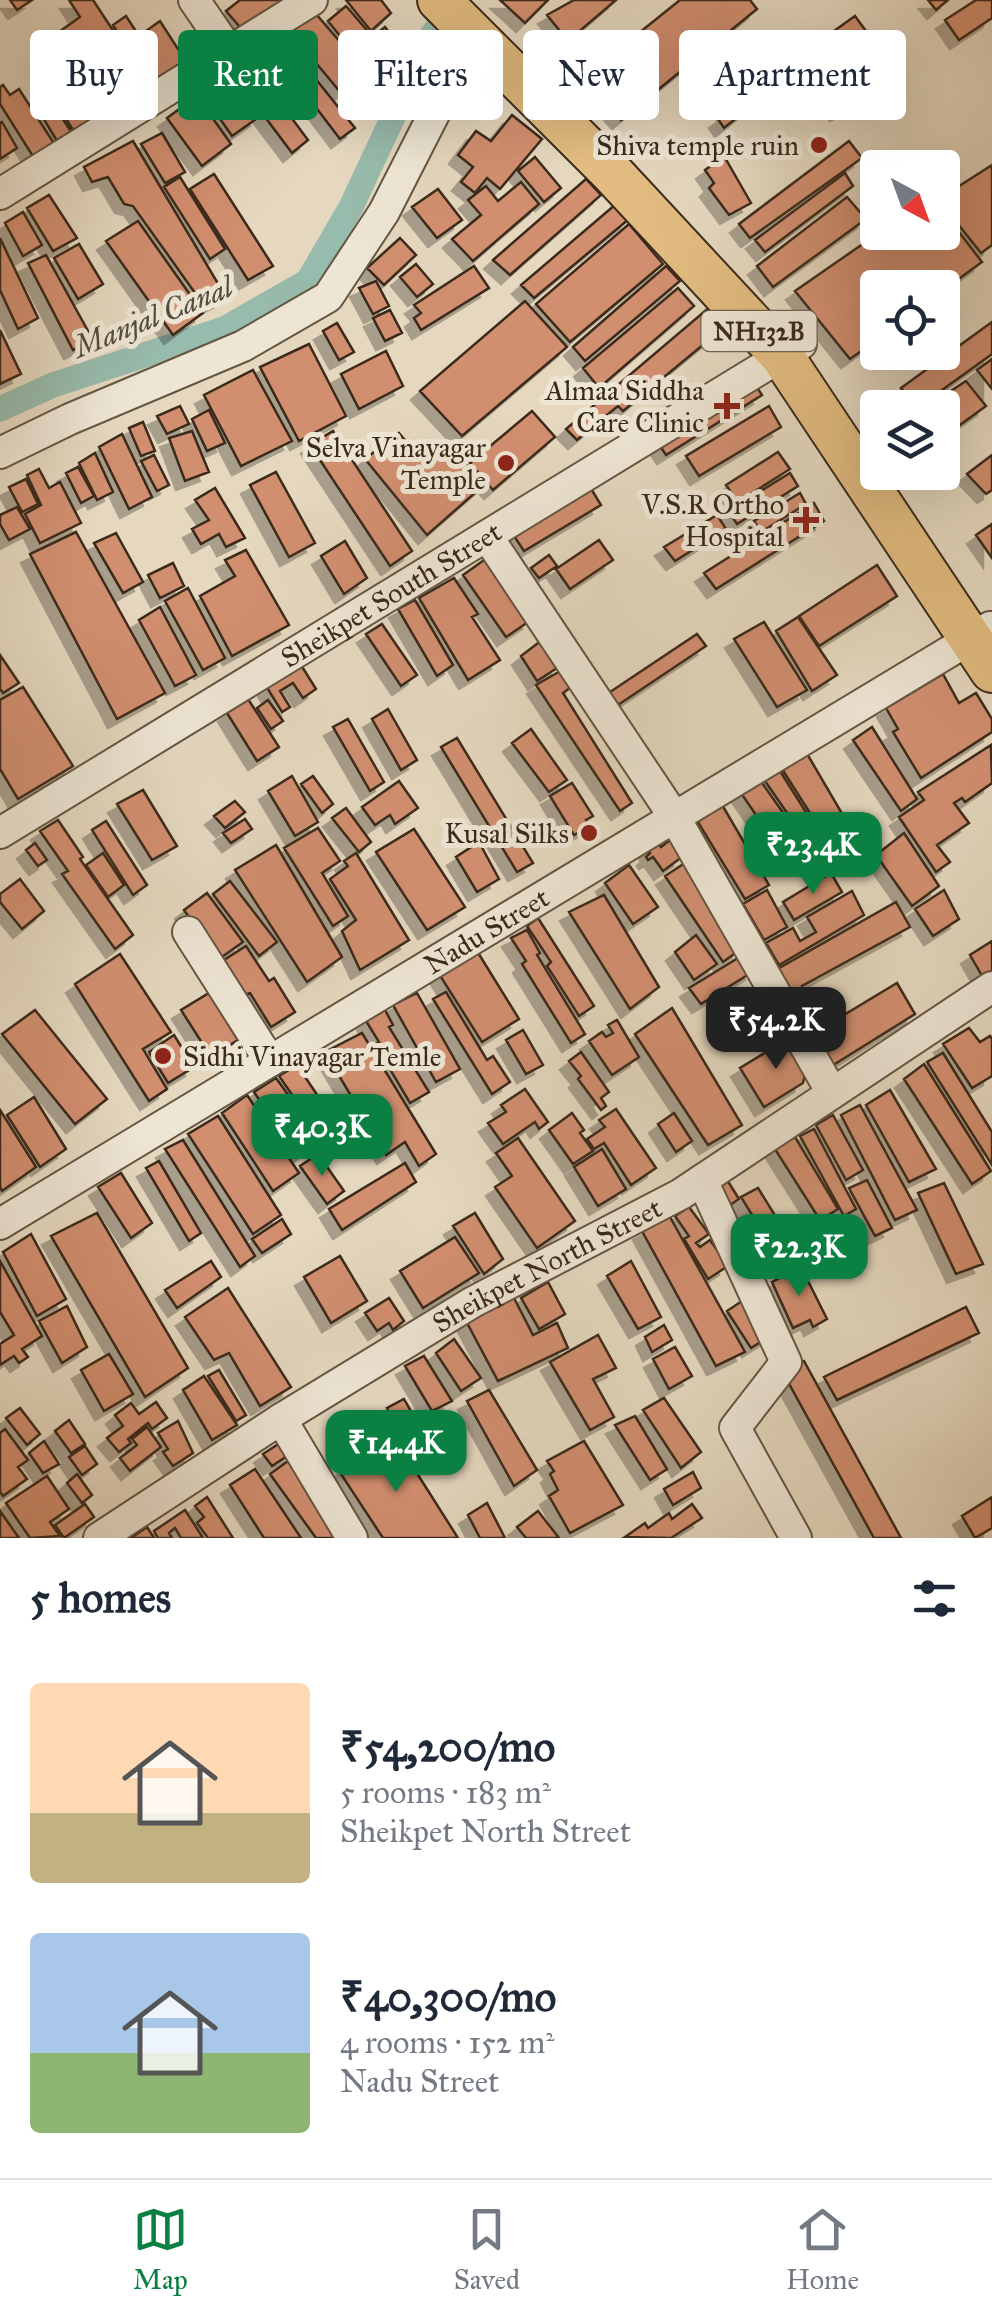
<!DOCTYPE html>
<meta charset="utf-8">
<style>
:root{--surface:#fff;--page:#f6f6f7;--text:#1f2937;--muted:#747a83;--line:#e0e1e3;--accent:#0b8043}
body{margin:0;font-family:"IM FELL Great Primer",serif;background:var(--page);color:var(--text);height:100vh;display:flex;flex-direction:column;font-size:38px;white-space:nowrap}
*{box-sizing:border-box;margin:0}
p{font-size:32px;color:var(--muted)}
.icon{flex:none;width:55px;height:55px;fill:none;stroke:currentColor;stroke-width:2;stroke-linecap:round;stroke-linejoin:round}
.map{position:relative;height:1538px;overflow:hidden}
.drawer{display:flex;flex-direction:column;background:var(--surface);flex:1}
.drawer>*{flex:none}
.hud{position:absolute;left:30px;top:30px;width:932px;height:90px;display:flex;gap:20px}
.needle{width:65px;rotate:139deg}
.controls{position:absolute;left:860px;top:150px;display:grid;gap:20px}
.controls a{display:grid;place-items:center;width:100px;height:100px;border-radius:10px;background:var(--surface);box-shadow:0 10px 40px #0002;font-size:50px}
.price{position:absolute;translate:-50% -85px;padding:0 22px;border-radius:20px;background:var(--accent);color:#fff;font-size:32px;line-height:65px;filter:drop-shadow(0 2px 5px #0008)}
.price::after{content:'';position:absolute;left:50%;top:60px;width:30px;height:22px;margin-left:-15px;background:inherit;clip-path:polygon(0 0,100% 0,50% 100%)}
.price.selected{background:#222;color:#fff}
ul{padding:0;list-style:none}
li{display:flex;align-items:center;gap:30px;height:250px;padding:0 30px}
li span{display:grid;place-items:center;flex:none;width:280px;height:200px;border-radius:10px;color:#555}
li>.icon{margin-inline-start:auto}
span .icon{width:120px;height:120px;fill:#fffc;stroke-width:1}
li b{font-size:42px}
h2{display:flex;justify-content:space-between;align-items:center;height:120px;padding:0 30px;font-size:42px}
.pill{padding:0 35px;border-radius:10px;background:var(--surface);box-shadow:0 10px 40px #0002;font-size:35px;line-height:90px}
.pill.selected{background:var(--accent);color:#fff}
.menu{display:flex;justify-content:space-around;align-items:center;height:140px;border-top:2px solid var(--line);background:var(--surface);font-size:28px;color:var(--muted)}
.menu a{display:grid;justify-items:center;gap:5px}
.menu .selected{color:var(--accent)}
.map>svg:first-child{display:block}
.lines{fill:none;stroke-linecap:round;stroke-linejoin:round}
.canal{stroke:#97bbac;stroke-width:25}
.building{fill:#d28f70;stroke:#3a2a1a;stroke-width:2.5;filter:url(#shadow)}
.minor-casing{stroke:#655643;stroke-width:34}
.highway-casing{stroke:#3a2a1a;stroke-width:46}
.minor{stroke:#eee6d5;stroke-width:30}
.highway{stroke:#e2bc80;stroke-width:42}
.poi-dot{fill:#8f2418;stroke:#eee6d5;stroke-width:4}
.labels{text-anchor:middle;stroke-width:10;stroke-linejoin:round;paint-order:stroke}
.shield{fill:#eee6d5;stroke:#706252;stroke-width:2.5}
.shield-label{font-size:25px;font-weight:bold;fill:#3a2a1a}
.poi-label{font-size:28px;fill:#3a2a1a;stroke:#eee6d5;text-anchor:end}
.street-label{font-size:28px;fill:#3a2a1a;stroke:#eee6d5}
.water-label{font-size:30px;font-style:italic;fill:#514e3e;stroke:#eee6d5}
</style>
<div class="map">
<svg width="992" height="1538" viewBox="0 0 992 1538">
<defs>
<filter id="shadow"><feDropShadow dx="-9" dy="9" stdDeviation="0" flood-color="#0004"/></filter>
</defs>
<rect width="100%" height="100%" fill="#e5d8bf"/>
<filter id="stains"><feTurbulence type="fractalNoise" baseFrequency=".002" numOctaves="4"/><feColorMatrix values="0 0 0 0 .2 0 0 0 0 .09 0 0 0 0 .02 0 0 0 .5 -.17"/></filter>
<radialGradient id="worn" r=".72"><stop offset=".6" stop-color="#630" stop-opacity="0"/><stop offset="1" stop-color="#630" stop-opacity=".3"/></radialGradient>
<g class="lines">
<path class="canal" d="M0,409L53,385L224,329L308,281L351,207L430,38L457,0"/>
</g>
<path class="building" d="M10,0H32L17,10Z
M69,0H93L116,35L96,50L120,84L99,99L56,34L80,17Z
M240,0H288L246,34L226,11Z
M346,0H381L391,13L371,31Z
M500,0H548L525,23Z
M574,0H616L568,41L547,15Z
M680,0H750L757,9L621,120L583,78Z
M928,0H948L936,10Z
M976,0H992V18L959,40L945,20Z
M346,6L371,35L352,51L328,21Z
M310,7L366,72L341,93L286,27Z
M126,16L139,36L160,21L189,66L154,88L148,79L133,88L120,70L135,61L113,25Z
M855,16L895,71L868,91L827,36Z
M385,27L404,52L391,62L371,38Z
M281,28L296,46L276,61L299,91L286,101L251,52Z
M295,53L355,128L340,139L282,63Z
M71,69L103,118L76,135L46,86Z
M836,70L859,100L839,112L818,84Z
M229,74L239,88L229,95L236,104L245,98L259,117L232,136L202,93Z
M743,81L759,100L724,128L718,119L727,113L717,102Z
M3,85L10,95L19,89L55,145L34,158L0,104V87Z
M267,85L308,140L292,153L250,97Z
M46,93L72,133L57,141L33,101Z
M197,96L231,144L202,166L167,118Z
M512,115L542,139L500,189L487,178L475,193L461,182L473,167L458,155L476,131L491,141Z
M2,122L17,148L0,159V123Z
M162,133L185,172L165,183L141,144Z
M133,141L226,297L205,307L133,206L124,204L108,177L92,182L84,167Z
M849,141L862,158L750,238L739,224Z
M724,156L751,203L729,215L709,188L714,183L705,170Z
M535,157L561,188L544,202L518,171Z
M992,165V245L981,253L942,204V197Z
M845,173L853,186L765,252L755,240Z
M214,174L273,266L248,280L190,189Z
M180,177L225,249L210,259L164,187Z
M586,179L601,195L510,275L493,260Z
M521,182L539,204L473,261L452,239L481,215L468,200L486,186L498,201Z
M438,189L462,220L437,238L412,207Z
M49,195L77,238L53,251L27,208Z
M847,197L866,219L773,287L757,266Z
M616,204L629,219L534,298L521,285Z
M942,210L982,262L942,291V288H878V339L850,359L795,291L880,232H942Z
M23,212L42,245L23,256L5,223Z
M138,221L203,313L173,335L106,241Z
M629,224L663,264L570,342L536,304Z
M0,238L38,318L18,329L0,290Z
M400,238L416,255L384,285L367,268Z
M79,244L103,284L78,299L54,258Z
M46,255L93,340L73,350L28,263Z
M416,264L433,284L417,297L400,277Z
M474,266L489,288L421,330L414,318L421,313L414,305Z
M666,266L680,281L585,361L573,347Z
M376,281L389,306L373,314L359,288Z
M678,288L694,306L599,388L583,368Z
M525,301L567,347L462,436L420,391Z
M712,305L727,325L623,411L618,406L577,440L566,429Z
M390,310L402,333L385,341L373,318Z
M992,322V354L917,408L901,388Z
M337,323L354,352L339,360L323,331Z
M0,330L21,374L0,384Z
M309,344L346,416L299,441L260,367Z
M386,351L403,386L359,409L341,374Z
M992,359V389L977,370Z
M253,370L292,441L241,466L204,395Z
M749,375L762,395L666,455L654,437Z
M966,381L986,406L942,438V408H925Z
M180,406L189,424L167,434L157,416Z
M769,406L781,427L699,476L686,456Z
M209,410L225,443L207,451L192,419Z
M532,411L555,437L493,490L470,463Z
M143,422L155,451L141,456L129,428Z
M192,431L209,472L185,481L169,438Z
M333,431L412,551L390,566L310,445Z
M399,433L424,463L440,450L452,464L460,457L484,485L427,535L365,459Z
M122,434L152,497L129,509L99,447Z
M778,452L790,469L738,502L726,485Z
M95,453L113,492L97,500L79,463Z
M154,455L169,485L157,491L141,461Z
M992,455V490L986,494L967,474Z
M78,467L94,496L81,503L66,473Z
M39,469L49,488L60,482L81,523L40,543L25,514L41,505L27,475Z
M276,472L315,543L289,557L250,485Z
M790,473L798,486L737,524L728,511Z
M26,479L38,504L22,512L9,487Z
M587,482L601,505L524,551L510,530Z
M215,488L245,538L226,547L219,534L201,544L192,529L209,520L195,500Z
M800,493L806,504L761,532L754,521Z
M814,503L824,521L716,589L704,573Z
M17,507L30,529L9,540L0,524V515Z
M717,515L726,529L675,561L664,547Z
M992,524V558L976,535Z
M76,532L165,693L117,719L30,554Z
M116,533L143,582L123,593L94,543Z
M599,540L613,560L570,589L556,569Z
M345,541L367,578L344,594L321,556Z
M246,550L289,625L232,656L200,596L235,576L225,560Z
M549,555L557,566L539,578L531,568Z
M487,558L531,620L506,637L463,575Z
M173,563L184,586L160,598L148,575Z
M877,565L897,596L819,646L799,616Z
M454,578L478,614L472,617L500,660L468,680L419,598Z
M188,588L225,658L203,670L165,601Z
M415,600L453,665L437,676L398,609Z
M160,607L196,675L175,686L139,620Z
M798,617L837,675L812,691L776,631Z
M764,622L807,690L777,707L734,639Z
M382,624L417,675L401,686L366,634Z
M697,634L706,646L612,709L604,696Z
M542,640L560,666L537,681L521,656Z
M0,655L19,683L3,693L0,689Z
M301,665L316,689L303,698L293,683L280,691L290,707L282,712L266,686Z
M564,669L574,685L563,693L632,803L620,811L536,685Z
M943,674L959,703L976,693L992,719V732L921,778L893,732L898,729L886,708Z
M23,687L73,766L18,799L0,769V700Z
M248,699L279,747L257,761L227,713Z
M268,700L283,721L271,729L257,708Z
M388,709L417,760L401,770L372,719Z
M348,719L384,782L370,791L333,727Z
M872,727L917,799L901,811L853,740Z
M531,729L567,780L549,792L512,743Z
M457,738L533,863L517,872L441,747Z
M991,745L992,783L965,802L962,798L954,803L969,823L937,845L950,862L936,872L899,817L924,800L918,792Z
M806,752L847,822L830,833L822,821L817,824L782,769Z
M780,771L816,828L803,836L765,781Z
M292,776L318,822L295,836L268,791Z
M313,776L333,804L322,813L301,784Z
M760,780L800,837L780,850L741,793Z
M399,781L418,808L395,824L390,815L375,825L362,807Z
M572,783L593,816L586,820L590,826L574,835L550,796Z
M143,790L177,846L152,860L117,804Z
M235,801L245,812L225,828L214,816Z
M721,803L769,885L745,899L696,819Z
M346,808L371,842L359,852L332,818Z
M245,819L252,829L231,843L223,833Z
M58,820L83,857L80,859L133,935L115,949L62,874L68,871L40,831Z
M106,821L147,885L133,895L92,830Z
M318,828L340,861L322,873L348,916L333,926L284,848Z
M414,829L465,907L427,930L376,852Z
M904,833L939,886L912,906L876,855Z
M670,840L682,857L663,871L653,857L648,860L646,857L650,853L648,850L657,843L661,847Z
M479,842L499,879L477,892L456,857Z
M35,843L47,860L38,866L26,850Z
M276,845L342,957L307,982L235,870Z
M103,853L124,885L108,897L86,865Z
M356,853L409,940L360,970L342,931L356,920L330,879L348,866L344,861Z
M685,863L741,949L723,962L665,876Z
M629,865L658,907L633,924L605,883Z
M831,873L842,892L794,920L783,902Z
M20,879L44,911L22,929L0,902V894Z
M230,881L277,942L259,956L213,894Z
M767,890L787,927L764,940L743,904Z
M944,890L959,919L933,936L915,909Z
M852,891L864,915L779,965L766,943L793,928L800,941L816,932L807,917Z
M207,893L243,942L219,959L184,910Z
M604,895L659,987L630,1009L569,912Z
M896,902L910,927L802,986L809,999L797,1006L774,971Z
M538,918L594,1006L579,1016L547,966L551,962L527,926Z
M527,930L540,953L537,955L585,1034L571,1043L522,964L526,961L511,938Z
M696,935L717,964L694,980L675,952Z
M992,941V976L985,981L970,955Z
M246,946L269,981L274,978L295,1012L271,1027L250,993L245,995L224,960Z
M477,951L519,1019L482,1042L439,974Z
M120,954L171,1032L143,1049L167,1089L149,1101L75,984Z
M743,955L754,971L701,1004L689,988Z
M897,983L915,1014L830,1067L809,1036Z
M446,992L487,1060L493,1056L510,1082L492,1094L433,999Z
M209,993L238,1040L211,1057L181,1010Z
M417,993L460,1069L436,1082L393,1005Z
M672,1008L742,1125L708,1145L635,1034Z
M35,1010L107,1099L75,1124L2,1034Z
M385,1010L393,1025L389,1027L429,1092L410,1103L375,1044L379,1042L366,1021Z
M617,1020L639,1057L612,1075L589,1041L602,1032L606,1037L613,1033L608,1025Z
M969,1028L980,1042L990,1036L992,1039V1076L972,1088L943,1044Z
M523,1030L543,1065L526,1074L506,1040Z
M362,1033L436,1154L419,1166L405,1142L386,1155L325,1052Z
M174,1035L194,1067L168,1083L149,1052Z
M789,1038L807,1066L803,1083L764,1107L740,1068Z
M581,1052L609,1092L601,1098L606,1106L601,1110L578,1079L581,1076L569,1061Z
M943,1053L992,1132V1165L927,1062Z
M924,1064L991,1171L972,1184L904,1079Z
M297,1065L349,1142L333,1154L279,1076Z
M276,1078L320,1139L298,1157L254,1092Z
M525,1089L548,1122L539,1129L535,1122L503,1144L488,1123L506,1112L501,1105Z
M890,1090L936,1169L909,1182L866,1105Z
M247,1095L299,1173L273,1191L222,1113Z
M34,1097L66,1149L40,1167L7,1115Z
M860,1105L917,1210L895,1220L841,1115Z
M616,1109L656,1168L631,1185L604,1143L594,1149L587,1139L605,1127L599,1120Z
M0,1110L36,1167L2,1191L0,1187Z
M572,1113L584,1130L580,1133L593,1151L573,1164L549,1130Z
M674,1113L692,1141L676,1152L658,1124Z
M833,1115L863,1170L846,1180L816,1125Z
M218,1116L281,1215L253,1234L188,1134Z
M814,1129L856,1209L844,1216L800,1136Z
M792,1132L838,1209L820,1220L773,1146Z
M518,1138L575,1221L537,1248L495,1187L512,1176L496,1153Z
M183,1140L255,1256L240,1267L165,1149Z
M602,1149L626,1189L598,1206L574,1167Z
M318,1154L344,1191L327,1204L300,1166Z
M159,1161L201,1233L189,1241L146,1168Z
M405,1163L416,1182L342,1230L329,1209Z
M121,1173L152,1223L131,1238L98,1187Z
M724,1175L739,1199L724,1209L709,1185Z
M867,1180L892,1228L875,1236L849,1188Z
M944,1183L983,1264L956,1274L918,1193Z
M758,1188L784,1230L767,1239L741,1197Z
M689,1207L709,1234L696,1243L700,1247L710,1240L728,1266L708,1279L684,1239L689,1236L675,1216Z
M97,1213L188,1368L145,1397L51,1236Z
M475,1213L503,1259L484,1274L453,1226Z
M670,1217L745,1352L716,1366L642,1231Z
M282,1219L291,1234L262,1253L252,1239Z
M31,1234L66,1299L37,1316L3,1252Z
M455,1237L479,1273L423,1308L400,1271Z
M340,1256L367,1301L331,1323L304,1277Z
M0,1261L42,1336L22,1349L28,1357L19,1363L14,1356L0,1365V1344L14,1335L0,1312Z
M211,1261L221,1277L177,1308L165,1290Z
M631,1261L661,1317L638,1329L607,1276Z
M801,1267L827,1319L813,1327L810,1320L793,1328L772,1282Z
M548,1282L565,1314L539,1329L521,1298Z
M228,1288L291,1387L260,1406L229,1353L214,1360L185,1317Z
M513,1296L533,1335L557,1323L568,1348L498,1381L466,1321Z
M389,1298L404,1321L393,1330L389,1323L377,1331L365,1313Z
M745,1299L770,1336L751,1348L727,1311Z
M67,1306L87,1347L62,1363L39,1321Z
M966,1307L979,1333L837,1400L824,1377Z
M664,1325L672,1340L652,1352L645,1337Z
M598,1335L616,1368L593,1379L614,1417L590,1430L550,1362Z
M454,1339L481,1378L461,1391L436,1353Z
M675,1347L692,1376L669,1389L653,1359Z
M109,1354L133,1394L104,1411L81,1370Z
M424,1356L452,1401L432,1411L405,1366Z
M804,1361L901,1538H874L782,1371Z
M219,1370L246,1415L236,1421L208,1376Z
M204,1376L237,1425L212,1440L183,1390Z
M489,1390L537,1470L514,1486L467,1401Z
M664,1398L701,1452L681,1468L643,1410Z
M404,1399L424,1434L406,1442L387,1408Z
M156,1402L167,1418L152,1429L148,1423L128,1439L131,1443L119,1452L107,1438L123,1426L115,1415L131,1403L139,1414Z
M20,1408L40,1434L27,1445L6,1418Z
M635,1416L667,1469L650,1480L615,1425Z
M69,1420L85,1444L71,1453L55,1431Z
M178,1421L193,1453L173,1466L163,1452L168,1449L158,1433Z
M147,1427L161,1447L130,1471L120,1458L137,1445L132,1439Z
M5,1429L28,1460L18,1467L27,1479L3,1496L0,1492V1433Z
M394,1437L458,1538H383L339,1471Z
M286,1439L293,1452L272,1466L263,1454Z
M44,1441L59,1464L43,1473L29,1453Z
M584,1441L623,1505L570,1533L549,1496L558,1490L550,1474L554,1471L547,1461Z
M85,1446L97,1464L82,1475L69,1457Z
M288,1461L341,1538H316L270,1474Z
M255,1469L301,1538H264L230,1485Z
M693,1472L701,1488L673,1505L664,1489Z
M77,1474L92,1495L82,1503L67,1483Z
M47,1476L69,1509L50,1522L60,1536L30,1538L6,1503Z
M207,1497L233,1538H208L197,1523L204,1517L195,1506Z
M992,1497V1528L975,1538L962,1516Z
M487,1503L505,1538H480L468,1515Z
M85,1504L94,1517L64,1538L55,1525Z
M692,1504L702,1518L671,1538L625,1537L645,1523L648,1528L669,1513L672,1519Z
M185,1510L203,1538H181L175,1528L169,1533L172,1538H158L154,1531Z
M0,1511L19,1538H0Z
M538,1511L559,1538H526L517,1527Z
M147,1527L154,1538H131Z"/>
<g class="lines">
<g class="minor-casing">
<g id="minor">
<path d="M194,0L229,51"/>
<path d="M0,194L312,0"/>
<path d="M0,453L70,419L243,346L328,297L384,212L457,69L480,41"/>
<path d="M487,536L675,818L831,1091"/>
<path id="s1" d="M0,833L801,344"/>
<path d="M188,932L270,1061"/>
<path d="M702,1180L786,1362L735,1428L796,1538"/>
<path id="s2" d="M0,1224L990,627"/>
<path d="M281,1419L352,1538"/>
<path id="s3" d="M99,1538L281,1419L473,1302L681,1194L992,987"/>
</g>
</g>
<g class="highway-casing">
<path id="highway" d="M439,0L613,174L782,356L992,671"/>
</g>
<use href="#minor" class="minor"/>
<use href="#highway" class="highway"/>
</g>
<g class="poi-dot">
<circle cx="819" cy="145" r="10"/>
<path d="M722 391h10v10h10v10h-10v10h-10v-10h-10v-10h10z"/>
<circle cx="506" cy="463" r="10"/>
<path d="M801 505h10v10h10v10h-10v10h-10v-10h-10v-10h10z"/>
<circle cx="589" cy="833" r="10"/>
<circle cx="163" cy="1056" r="10"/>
</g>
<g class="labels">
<rect class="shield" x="701.5" y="311" width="115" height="40" rx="8"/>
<g class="shield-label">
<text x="759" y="340">NH132B</text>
</g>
<g class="poi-label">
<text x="799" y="155">Shiva temple ruin</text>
<text x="704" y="400">Almaa Siddha<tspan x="704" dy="32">Care Clinic</tspan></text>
<text x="486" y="457">Selva Vinayagar<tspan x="486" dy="32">Temple</tspan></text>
<text x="784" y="514">V.S.R Ortho<tspan x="784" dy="32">Hospital</tspan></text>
<text x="569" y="843">Kusal Silks</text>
<text x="183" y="1066" text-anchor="start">Sidhi Vinayagar Temle</text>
</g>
<g class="street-label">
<text dy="10" stroke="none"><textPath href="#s1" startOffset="458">Sheikpet South Street</textPath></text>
<text dy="10" stroke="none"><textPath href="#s2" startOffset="568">Nadu Street</textPath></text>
<text dy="10" stroke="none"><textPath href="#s3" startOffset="525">Sheikpet North Street</textPath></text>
</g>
<g class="water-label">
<text transform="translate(153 317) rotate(-22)" y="10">Manjal Canal</text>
</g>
</g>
<rect width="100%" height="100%" filter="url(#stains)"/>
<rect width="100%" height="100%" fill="url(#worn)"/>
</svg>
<div class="controls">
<a><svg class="needle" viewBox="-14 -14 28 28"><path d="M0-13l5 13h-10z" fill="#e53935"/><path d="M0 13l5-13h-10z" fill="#747a83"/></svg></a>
<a><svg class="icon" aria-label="locate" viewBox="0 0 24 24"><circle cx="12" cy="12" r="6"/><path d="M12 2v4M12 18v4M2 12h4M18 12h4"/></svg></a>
<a><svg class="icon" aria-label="layers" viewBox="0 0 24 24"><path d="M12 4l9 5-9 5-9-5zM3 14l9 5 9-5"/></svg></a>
</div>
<b class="price" style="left:813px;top:897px">₹23.4K</b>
<b class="price selected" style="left:776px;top:1072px">₹54.2K</b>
<b class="price" style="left:322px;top:1179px">₹40.3K</b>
<b class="price" style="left:799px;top:1299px">₹22.3K</b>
<b class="price" style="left:396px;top:1495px">₹14.4K</b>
<div class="hud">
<a class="pill">Buy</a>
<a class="pill selected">Rent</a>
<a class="pill">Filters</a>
<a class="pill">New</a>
<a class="pill">Apartment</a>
</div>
</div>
<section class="drawer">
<h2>5 homes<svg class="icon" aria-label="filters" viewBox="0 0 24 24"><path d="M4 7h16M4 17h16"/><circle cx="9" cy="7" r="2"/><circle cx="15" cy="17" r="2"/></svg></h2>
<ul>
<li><span style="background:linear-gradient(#ffd9b3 65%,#c2b280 0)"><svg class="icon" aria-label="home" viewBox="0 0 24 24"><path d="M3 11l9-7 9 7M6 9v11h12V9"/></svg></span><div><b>₹54,200/mo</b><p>5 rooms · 183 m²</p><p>Sheikpet North Street</p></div></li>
<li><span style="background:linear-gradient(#a9c7e8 60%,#8fb573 0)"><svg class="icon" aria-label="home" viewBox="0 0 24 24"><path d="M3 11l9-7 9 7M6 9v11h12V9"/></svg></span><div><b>₹40,300/mo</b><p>4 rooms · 152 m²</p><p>Nadu Street</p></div></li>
</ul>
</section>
<nav class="menu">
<a class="selected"><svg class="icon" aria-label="map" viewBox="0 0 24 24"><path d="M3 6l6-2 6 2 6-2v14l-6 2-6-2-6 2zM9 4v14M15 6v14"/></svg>Map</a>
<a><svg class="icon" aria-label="saved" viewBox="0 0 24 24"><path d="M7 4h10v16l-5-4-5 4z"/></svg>Saved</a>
<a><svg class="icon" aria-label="home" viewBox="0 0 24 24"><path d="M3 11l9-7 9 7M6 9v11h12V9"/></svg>Home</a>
</nav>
